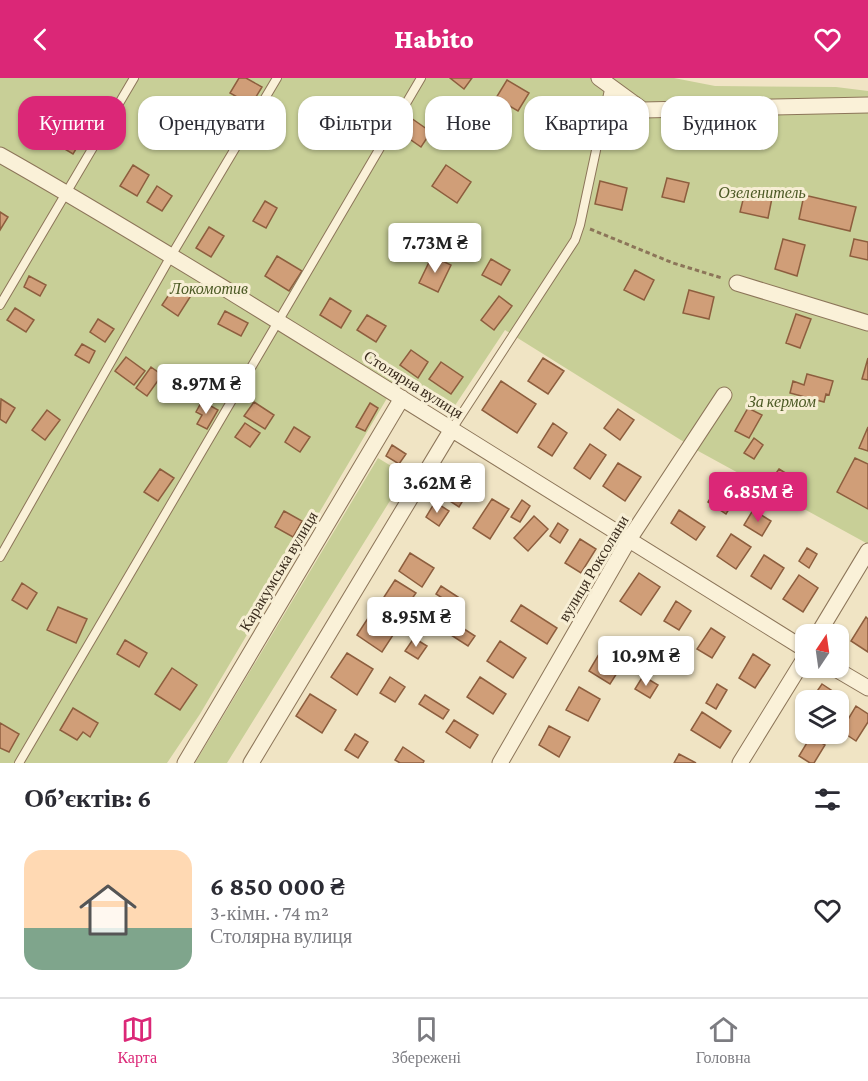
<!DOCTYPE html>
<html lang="uk">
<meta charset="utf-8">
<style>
:root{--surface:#fff;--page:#f2f2f3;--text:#2b2b33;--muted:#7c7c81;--line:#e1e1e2;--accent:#db2777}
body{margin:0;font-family:"Crimson Pro",serif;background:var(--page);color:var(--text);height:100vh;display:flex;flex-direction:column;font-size:22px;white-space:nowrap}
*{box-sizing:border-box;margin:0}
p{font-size:20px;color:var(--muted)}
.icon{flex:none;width:33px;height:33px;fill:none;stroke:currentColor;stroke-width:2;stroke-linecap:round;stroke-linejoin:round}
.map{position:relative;height:685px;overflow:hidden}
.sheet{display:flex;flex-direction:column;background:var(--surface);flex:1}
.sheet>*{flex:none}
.hud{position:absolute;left:18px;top:18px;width:832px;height:54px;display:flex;gap:12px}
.needle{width:39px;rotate:13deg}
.controls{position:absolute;left:795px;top:546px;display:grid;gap:12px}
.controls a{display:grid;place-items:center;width:54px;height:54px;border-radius:12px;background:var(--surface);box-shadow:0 2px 4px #0004;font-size:30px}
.price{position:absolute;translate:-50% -51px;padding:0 14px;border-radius:6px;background:#fff;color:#222;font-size:20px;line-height:39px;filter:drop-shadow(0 2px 3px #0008)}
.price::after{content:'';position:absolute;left:50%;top:36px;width:18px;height:14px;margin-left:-9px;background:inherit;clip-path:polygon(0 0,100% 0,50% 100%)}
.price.on{background:var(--accent);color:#fff}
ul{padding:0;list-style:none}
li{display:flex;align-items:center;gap:18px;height:150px;padding:0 24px}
li span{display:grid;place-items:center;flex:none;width:168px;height:120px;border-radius:18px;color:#555}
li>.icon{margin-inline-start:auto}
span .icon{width:72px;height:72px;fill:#fffc;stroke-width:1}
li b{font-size:26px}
h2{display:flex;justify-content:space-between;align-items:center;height:72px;padding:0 24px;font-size:26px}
.pill{padding:0 21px;border-radius:18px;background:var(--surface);box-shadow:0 2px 4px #0004;font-size:21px;line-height:54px}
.pill.on{background:var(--accent);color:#fff}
header{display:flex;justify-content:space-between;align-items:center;height:78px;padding:0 24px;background:var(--accent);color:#fff;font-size:27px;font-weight:800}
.dock{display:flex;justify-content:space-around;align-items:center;height:84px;border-top:2px solid var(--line);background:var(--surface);font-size:16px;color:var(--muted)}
.dock a{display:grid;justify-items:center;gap:3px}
.dock .on{color:var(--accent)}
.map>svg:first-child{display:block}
.green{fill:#c8cf97}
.building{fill:#d09e78;stroke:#8d5e3e;stroke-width:1.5}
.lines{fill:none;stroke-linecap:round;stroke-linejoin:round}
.lane-casing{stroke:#8c7559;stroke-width:10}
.street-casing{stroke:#8c7559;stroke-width:17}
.path{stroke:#8c7559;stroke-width:3;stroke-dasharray:4.5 3;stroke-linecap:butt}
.lane{stroke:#faf1d8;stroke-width:8}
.street{stroke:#faf1d8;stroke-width:15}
.labels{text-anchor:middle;stroke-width:6;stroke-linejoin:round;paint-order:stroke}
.park-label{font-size:16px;font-style:italic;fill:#4b5924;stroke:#f7eed4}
.street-label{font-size:16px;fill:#3b2d1e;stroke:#f7eed4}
</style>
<header><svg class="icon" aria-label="back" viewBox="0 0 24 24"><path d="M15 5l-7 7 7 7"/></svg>Habito<svg class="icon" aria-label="heart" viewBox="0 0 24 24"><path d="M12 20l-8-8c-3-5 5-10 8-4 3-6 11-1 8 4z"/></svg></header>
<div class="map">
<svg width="868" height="685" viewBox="0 0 868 685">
<rect width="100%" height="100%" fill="#f0e4c4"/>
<path class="green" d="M0,0H674L715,8L836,9L868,13V466L700,374L505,252L450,335L396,305L200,636L167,685H0Z
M378,380L406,397L227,685H195Z"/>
<path class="building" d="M239,0H246L262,9L251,27L230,15Z
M450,0H472L464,11Z
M507,2L529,15L518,33L496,20Z
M367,33L388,45L376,64L356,52Z
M411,40L431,54L421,69L401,55Z
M61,50L81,63L73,76L53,64Z
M133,87L149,97L137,118L120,108Z
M446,87L471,104L457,125L432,108Z
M667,100L689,105L684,124L662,119Z
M600,103L627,110L622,132L595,126Z
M157,108L172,118L162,133L147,124Z
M746,110L773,115L768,140L740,134Z
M804,117L856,129L850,153L799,141Z
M265,123L277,130L266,150L253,143Z
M0,134L8,139L0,152Z
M209,149L224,158L211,179L196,170Z
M783,161L805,167L797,198L775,191Z
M854,161L868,164V182L850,178Z
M277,178L302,193L289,213L265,198Z
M432,178L451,187L438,214L419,205Z
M491,181L510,192L501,207L482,197Z
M635,192L654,202L644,222L624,212Z
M29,198L46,207L40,218L24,209Z
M176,206L192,216L178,238L162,227Z
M689,212L714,219L709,241L683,235Z
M499,218L512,228L494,252L481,242Z
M330,220L351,233L341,250L320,237Z
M15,230L34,242L26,254L7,242Z
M225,233L248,245L241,258L218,246Z
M796,236L811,241L800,270L786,265Z
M367,237L386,248L376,264L357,252Z
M98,241L114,251L105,264L90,254Z
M82,266L95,273L89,285L75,277Z
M411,272L428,284L418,300L400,287Z
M126,279L145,293L134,307L115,293Z
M543,280L564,293L548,316L528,303Z
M868,280V302L862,301Z
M441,284L463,299L451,316L429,301Z
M151,289L162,297L147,318L136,310Z
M807,296L833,303L829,317L826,316L824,324L790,315L793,303L804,307Z
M501,303L536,326L517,355L482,332Z
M1,321L15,330L6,345L0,341Z
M202,323L218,332L207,351L197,346L202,337L196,334Z
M254,324L274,337L265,351L244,338Z
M370,325L378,330L365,353L356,349Z
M748,330L762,337L749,360L735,353Z
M618,331L634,342L620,362L604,350Z
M47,332L60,342L45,362L32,352Z
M245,345L260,355L250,369L235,359Z
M553,345L567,355L552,378L538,369Z
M294,349L310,359L300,374L285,364Z
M868,349V373L859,370Z
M754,360L763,367L754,381L744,375Z
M590,366L606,377L590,401L574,390Z
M392,367L406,376L399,386L386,378Z
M855,380L868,386V431L837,414Z
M618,385L641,399L625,423L603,408Z
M160,391L174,400L158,423L144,414Z
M779,391L792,399L782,414L769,405Z
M456,395L473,406L459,429L442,418Z
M719,406L738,417L726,436L708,424Z
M492,421L509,431L490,461L473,450Z
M522,422L530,428L520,444L511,439Z
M435,424L449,433L439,448L426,439Z
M679,432L705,449L696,462L671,445Z
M753,432L771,443L762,458L744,447Z
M284,433L302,443L293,459L275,449Z
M534,438L548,451L528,473L514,460Z
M558,445L568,452L560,465L550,458Z
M731,456L751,469L736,491L717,478Z
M580,461L596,471L581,495L565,485Z
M807,470L817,476L809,490L799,483Z
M410,475L434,490L422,509L399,493Z
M764,477L784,490L771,511L751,498Z
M639,495L660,509L641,537L620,523Z
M799,497L818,510L803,534L783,521Z
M395,502L416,515L404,532L384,519Z
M22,505L37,515L27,531L12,522Z
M441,508L458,519L453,527L436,516Z
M434,523L451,533L444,544L428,533Z
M676,523L691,533L679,552L664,543Z
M521,527L557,550L547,566L511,543Z
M58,529L87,541L76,565L47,552Z
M370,537L395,554L382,574L357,557Z
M866,539L868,541V574L851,563Z
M458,547L475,558L468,568L451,557Z
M711,550L725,559L712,580L697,571Z
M414,560L427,568L418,581L405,573Z
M125,562L147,575L139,589L117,576Z
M500,563L526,580L513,600L487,583Z
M602,571L624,584L610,606L589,593Z
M347,575L373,591L357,617L331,599Z
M753,576L770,587L755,610L739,600Z
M172,590L197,607L180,632L155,616Z
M643,598L658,607L650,620L635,611Z
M390,599L405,609L395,624L380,615Z
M480,599L506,616L493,636L467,619Z
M717,606L727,612L716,631L706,625Z
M822,606L837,616L833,622H811Z
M579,609L600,621L588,643L566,632Z
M310,616L336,632L322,655L296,638Z
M425,617L449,632L443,641L419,626Z
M856,628L868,636V644L856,663L841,653Z
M73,630L98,645L90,659L83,654L77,662L60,652Z
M702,634L731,653L720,670L691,652Z
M454,642L478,657L470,670L446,654Z
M0,645L19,656L9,674L0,670Z
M549,648L570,659L559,679L539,667Z
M355,656L368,664L358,680L345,672Z
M811,658L825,667L814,685H810L799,678Z
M403,669L424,683L423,685H400L395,682Z
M679,676L696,685H674Z"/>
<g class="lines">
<g class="lane-casing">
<path id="lane" d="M0,227L134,0
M452,351L575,162L580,147L610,7
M0,479L171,178L277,0
M19,685L421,0"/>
</g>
<g class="street-casing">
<path id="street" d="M599,0L643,32L868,27
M0,77C80,122 158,170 237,218C427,335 615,455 806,572
M737,205L868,245
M818,556L868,473
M834,590L868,610
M185,685L402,320
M251,685L452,351
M500,685L628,463L724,317
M740,685L806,578"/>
</g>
<path class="path" d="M590,151L673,185L722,200"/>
<use href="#lane" class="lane"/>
<use href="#street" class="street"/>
</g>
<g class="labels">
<g class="park-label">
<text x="762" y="120">Озеленитель</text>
<text x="209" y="216">Локомотив</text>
<text x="782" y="329">За кермом</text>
</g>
<g class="street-label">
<text transform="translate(414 306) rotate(32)" y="6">Столярна вулиця</text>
<text transform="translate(593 490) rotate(-59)" y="6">вулиця Роксолани</text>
<text transform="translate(278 493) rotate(-59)" y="6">Каракумська вулиця</text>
</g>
</g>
</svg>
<div class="controls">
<a><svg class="needle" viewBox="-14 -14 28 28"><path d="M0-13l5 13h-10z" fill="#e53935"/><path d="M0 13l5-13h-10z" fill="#7c7c81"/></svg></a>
<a><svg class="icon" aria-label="layers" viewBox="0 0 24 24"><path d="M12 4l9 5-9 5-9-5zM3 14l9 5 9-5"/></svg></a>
</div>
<b class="price" style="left:435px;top:196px">7.73M ₴</b>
<b class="price" style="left:206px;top:337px">8.97M ₴</b>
<b class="price" style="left:437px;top:436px">3.62M ₴</b>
<b class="price on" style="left:758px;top:445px">6.85M ₴</b>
<b class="price" style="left:416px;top:570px">8.95M ₴</b>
<b class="price" style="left:646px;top:609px">10.9M ₴</b>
<div class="hud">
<a class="pill on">Купити</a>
<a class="pill">Орендувати</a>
<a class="pill">Фільтри</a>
<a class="pill">Нове</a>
<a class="pill">Квартира</a>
<a class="pill">Будинок</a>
</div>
</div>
<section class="sheet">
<h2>Об’єктів: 6<svg class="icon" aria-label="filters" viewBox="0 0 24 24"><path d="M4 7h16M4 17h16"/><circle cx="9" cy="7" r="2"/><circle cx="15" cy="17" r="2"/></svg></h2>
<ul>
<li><span style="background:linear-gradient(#ffd9b3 65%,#7fa58c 0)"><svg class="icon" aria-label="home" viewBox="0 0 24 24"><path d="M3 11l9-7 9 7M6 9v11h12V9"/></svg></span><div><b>6 850 000 ₴</b><p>3-кімн. · 74 m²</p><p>Столярна вулиця</p></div><svg class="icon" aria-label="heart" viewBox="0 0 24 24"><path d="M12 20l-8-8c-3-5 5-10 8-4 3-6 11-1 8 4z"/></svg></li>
</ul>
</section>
<nav class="dock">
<a class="on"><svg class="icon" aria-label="map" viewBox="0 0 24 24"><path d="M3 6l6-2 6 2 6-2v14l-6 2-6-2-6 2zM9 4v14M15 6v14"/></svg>Карта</a>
<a><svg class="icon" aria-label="saved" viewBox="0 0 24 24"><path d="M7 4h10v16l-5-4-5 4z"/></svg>Збережені</a>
<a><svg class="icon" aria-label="home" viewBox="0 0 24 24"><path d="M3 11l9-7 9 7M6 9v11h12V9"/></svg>Головна</a>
</nav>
